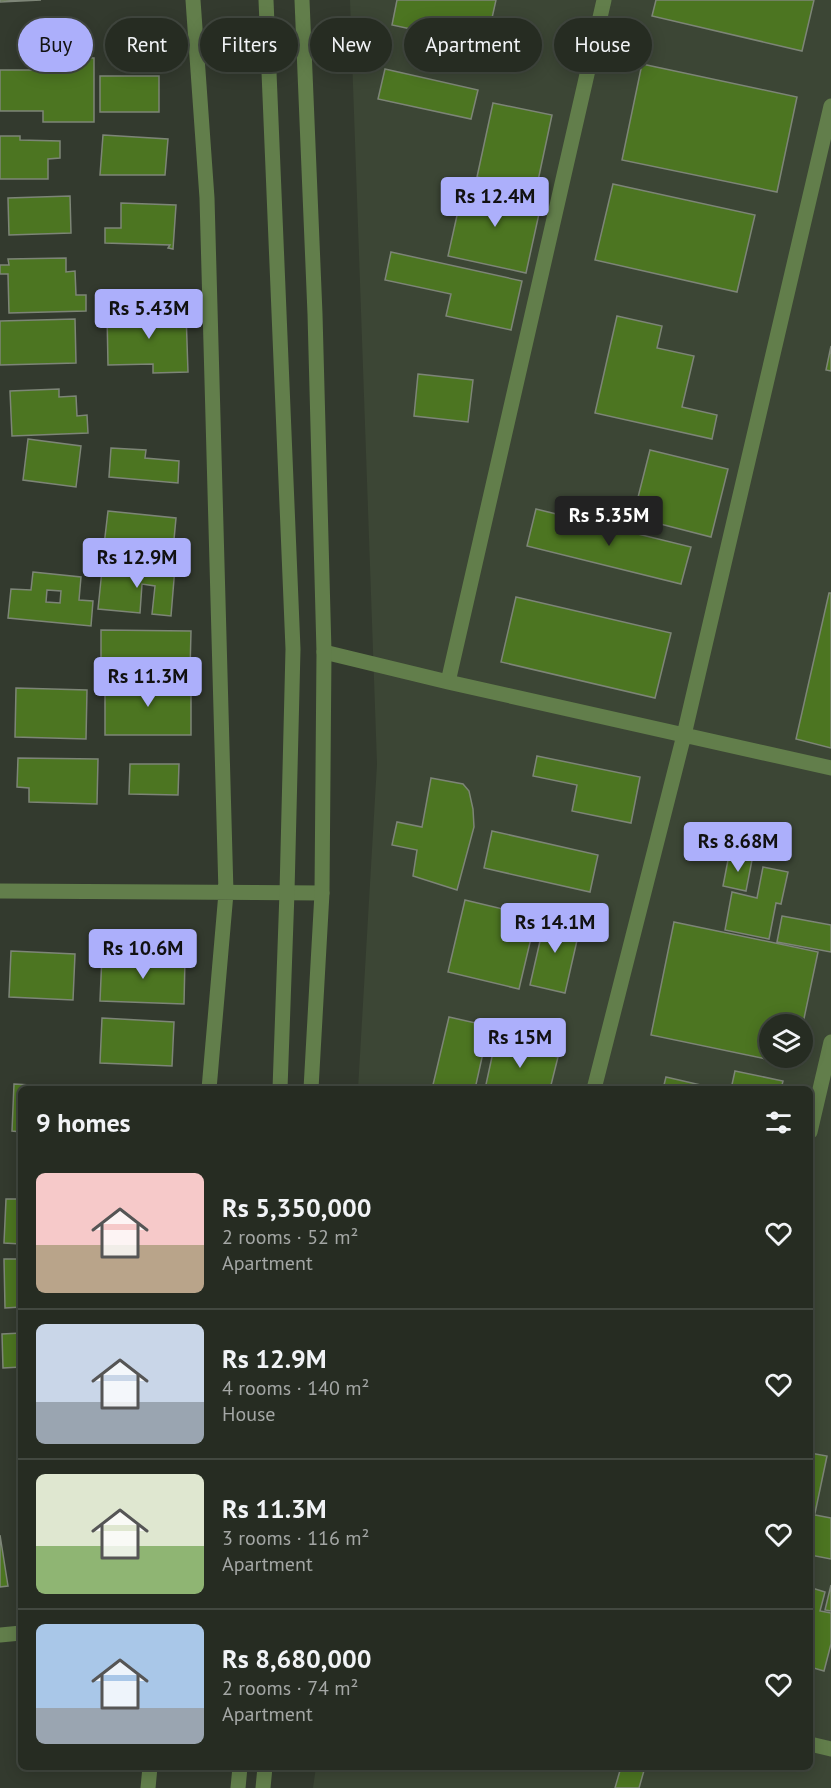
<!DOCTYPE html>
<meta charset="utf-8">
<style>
:root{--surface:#262c22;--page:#32382f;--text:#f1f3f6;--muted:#a4a7a5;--line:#424840;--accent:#acaffb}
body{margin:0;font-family:"PT Sans",sans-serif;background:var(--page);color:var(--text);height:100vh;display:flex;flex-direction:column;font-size:22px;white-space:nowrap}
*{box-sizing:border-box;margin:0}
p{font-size:20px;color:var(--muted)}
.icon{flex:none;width:33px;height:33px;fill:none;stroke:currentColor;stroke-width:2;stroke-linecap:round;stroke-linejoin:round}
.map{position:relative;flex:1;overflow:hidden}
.details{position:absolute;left:18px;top:1086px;width:795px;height:684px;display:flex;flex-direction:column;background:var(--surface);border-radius:9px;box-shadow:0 3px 15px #0003,0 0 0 2px var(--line)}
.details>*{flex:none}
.guide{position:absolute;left:18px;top:18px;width:795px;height:54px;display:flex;gap:12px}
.tools{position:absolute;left:759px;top:1014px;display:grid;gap:12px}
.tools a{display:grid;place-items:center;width:54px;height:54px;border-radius:50%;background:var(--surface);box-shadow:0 3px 15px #0003,0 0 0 2px var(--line);font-size:30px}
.price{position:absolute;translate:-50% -51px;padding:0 14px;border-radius:6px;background:var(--accent);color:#111;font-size:20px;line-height:39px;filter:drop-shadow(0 2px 3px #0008)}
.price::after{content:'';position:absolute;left:50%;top:36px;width:18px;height:14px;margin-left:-9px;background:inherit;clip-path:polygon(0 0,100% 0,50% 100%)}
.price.active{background:#222;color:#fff}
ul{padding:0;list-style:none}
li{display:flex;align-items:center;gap:18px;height:150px;padding:0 18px}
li+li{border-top:2px solid var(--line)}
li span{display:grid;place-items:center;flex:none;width:168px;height:120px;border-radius:9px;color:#555}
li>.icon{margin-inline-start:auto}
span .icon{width:72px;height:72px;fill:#fffc;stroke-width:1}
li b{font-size:26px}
h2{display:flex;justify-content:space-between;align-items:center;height:72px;padding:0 18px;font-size:26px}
.pill{padding:0 21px;border-radius:27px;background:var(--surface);box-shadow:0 3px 15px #0003,0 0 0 2px var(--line);font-size:21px;line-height:54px}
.pill.active{background:var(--accent);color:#111}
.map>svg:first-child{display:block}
.built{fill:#3c4635;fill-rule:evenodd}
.building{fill:#4c7521;stroke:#7d8577;stroke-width:1.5;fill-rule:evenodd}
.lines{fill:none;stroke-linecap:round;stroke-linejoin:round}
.minor{stroke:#627e4b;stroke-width:15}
.tertiary{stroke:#627e4b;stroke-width:15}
</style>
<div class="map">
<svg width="831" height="1788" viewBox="0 0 831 1788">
<rect width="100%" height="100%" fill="#333a2e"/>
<path class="built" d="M350,0H831V1788H313L316,1767H810V1089H358L377,764ZM770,1024H802V1058H770Z"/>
<path class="building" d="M0,0H41L0,2Z
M397,0H496L486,45L392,25Z
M656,0H814L802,51L652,16Z
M41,57L94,58V122H43V111H0V70H41Z
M642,64L797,97L777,192L622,160Z
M385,69L478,90L471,119L378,99Z
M100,76H159V112H100Z
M493,103L552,115L536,190L477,177Z
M103,135L168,139L165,175H100Z
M0,136H20V140L60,141V158L48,159V179H0Z
M464,184L542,200L526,273L448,256Z
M613,184L755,215L737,292L595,260Z
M70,196L71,233L9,235L8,198Z
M121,203L176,205L173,249L168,248L170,245L105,243V228H121Z
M391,252L522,281L511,330L446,316L451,294L385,280Z
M66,258V272L75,271L76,295H86V311L9,313L8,274H0V265H9L8,259Z
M186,312L188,372L153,373V364L108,365L107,313Z
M617,316L662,326L657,348L694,356L682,407L717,415L712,439L595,413Z
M75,319L76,363L0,365V321Z
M831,346V371L826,370Z
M418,374L473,380L468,422L414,416Z
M59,389V397L76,396L77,416L87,415L88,433L12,436L10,391Z
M28,439L81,446L76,487L23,480Z
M111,448L146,450L145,458L179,461L178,483L109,477Z
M650,450L728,469L711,537L633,517Z
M536,509L691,547L681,584L527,546Z
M108,511L176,518L172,561L103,554Z
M138,563L175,567L171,616L152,614L155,586L142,584L140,613L98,609L102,570L137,573Z
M33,572L81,577L79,600L93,601L91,626L8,618L11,589L31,590ZM47,590L61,591L60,603L46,602Z
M829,593H831V748L796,739Z
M516,597L671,633L655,698L501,662Z
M101,630L191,631L190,671L101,670Z
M105,680L191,681V735H105Z
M16,688L87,690L86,739L15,737Z
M537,756L640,777L631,823L572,811L577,785L533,776Z
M18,758L98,759L97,804L29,802V788L17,787Z
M130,764H179L178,795L129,794Z
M431,778L463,784L469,791L473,809L474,827L457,890L413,876L417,850L392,845L397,822L422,827Z
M492,831L598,855L590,892L484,868Z
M729,855L752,860L746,891L723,886Z
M763,867L788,872L781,904L776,903L769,939L725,930L732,892L757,898Z
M465,900L536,917L519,989L448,972Z
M546,915L581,923L565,993L530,985Z
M782,916L831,925V952L777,942Z
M674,922L818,952L802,1028V1024H770V1058H796L795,1065L651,1035Z
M11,951L75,954L73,1000L9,997Z
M102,955L185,958L184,1004L100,1001Z
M449,1017L489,1026L475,1089H432Z
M102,1018L174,1022L172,1066L100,1063Z
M495,1043L558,1057L550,1089H485Z
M735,1071L783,1081L781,1089H731Z
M666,1077L718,1089H663Z
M14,1084L80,1088V1089H21V1132L12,1131Z
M6,1199H21V1244L4,1243Z
M4,1259H21V1307L5,1308Z
M21,1333V1367L3,1368L2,1334Z
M810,1453L827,1456L815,1513L810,1512Z
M810,1514L831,1518V1559L810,1555Z
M0,1535L8,1586L0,1587Z
M831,1585V1611L825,1610Z
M812,1588L825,1592L820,1611L831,1613V1644L824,1671L810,1667V1595Z
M621,1767H645L639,1788H615Z"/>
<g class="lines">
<path class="minor" d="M193,0L207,198L226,893L209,1089
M324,652L448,682L831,768
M448,682L604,0
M0,891L322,893
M594,1089L684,735L831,106
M810,1132L831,1042
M810,1744L831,1749
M148,1788L150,1767"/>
<path class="tertiary" d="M266,0L293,649L287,892L280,1089
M302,0L315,314L324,652L322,893L311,1089
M0,1635L21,1633
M238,1788L240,1767
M263,1788L265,1767"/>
</g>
</svg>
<div class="tools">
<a><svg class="icon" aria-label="layers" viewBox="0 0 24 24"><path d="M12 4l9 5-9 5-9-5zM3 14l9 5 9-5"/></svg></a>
</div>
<b class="price" style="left:495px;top:228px">Rs 12.4M</b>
<b class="price" style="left:149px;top:340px">Rs 5.43M</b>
<b class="price active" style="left:609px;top:547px">Rs 5.35M</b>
<b class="price" style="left:137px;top:589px">Rs 12.9M</b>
<b class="price" style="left:148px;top:708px">Rs 11.3M</b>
<b class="price" style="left:738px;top:873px">Rs 8.68M</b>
<b class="price" style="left:555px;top:954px">Rs 14.1M</b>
<b class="price" style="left:143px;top:980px">Rs 10.6M</b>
<b class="price" style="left:520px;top:1069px">Rs 15M</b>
<div class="guide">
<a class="pill active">Buy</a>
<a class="pill">Rent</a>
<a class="pill">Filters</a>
<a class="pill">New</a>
<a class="pill">Apartment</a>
<a class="pill">House</a>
</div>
<section class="details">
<h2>9 homes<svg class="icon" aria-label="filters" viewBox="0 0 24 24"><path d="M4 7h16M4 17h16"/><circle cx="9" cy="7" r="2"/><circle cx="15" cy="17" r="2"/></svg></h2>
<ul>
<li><span style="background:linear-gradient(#f6c9c9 60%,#b9a48a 0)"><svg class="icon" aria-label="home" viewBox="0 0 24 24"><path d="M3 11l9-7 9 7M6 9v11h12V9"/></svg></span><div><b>Rs 5,350,000</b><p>2 rooms · 52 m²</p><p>Apartment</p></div><svg class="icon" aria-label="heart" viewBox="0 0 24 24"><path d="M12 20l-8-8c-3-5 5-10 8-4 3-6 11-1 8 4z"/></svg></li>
<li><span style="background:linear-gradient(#c9d6e8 65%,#9aa5b1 0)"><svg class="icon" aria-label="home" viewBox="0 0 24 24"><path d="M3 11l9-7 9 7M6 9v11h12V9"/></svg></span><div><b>Rs 12.9M</b><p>4 rooms · 140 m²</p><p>House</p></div><svg class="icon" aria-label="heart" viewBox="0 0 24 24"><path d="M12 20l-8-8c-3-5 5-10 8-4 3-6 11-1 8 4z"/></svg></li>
<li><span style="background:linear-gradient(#dfe7d0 60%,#8fb573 0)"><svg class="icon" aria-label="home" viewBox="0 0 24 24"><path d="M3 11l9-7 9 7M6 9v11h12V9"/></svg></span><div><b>Rs 11.3M</b><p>3 rooms · 116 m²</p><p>Apartment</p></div><svg class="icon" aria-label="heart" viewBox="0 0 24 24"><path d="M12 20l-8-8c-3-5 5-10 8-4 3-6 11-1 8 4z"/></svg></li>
<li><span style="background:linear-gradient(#a9c7e8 70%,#9aa5b1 0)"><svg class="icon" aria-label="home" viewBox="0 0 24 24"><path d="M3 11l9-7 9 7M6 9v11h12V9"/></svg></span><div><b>Rs 8,680,000</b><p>2 rooms · 74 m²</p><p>Apartment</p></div><svg class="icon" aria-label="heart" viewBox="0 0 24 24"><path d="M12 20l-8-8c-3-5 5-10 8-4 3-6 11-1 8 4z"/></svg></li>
</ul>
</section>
</div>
